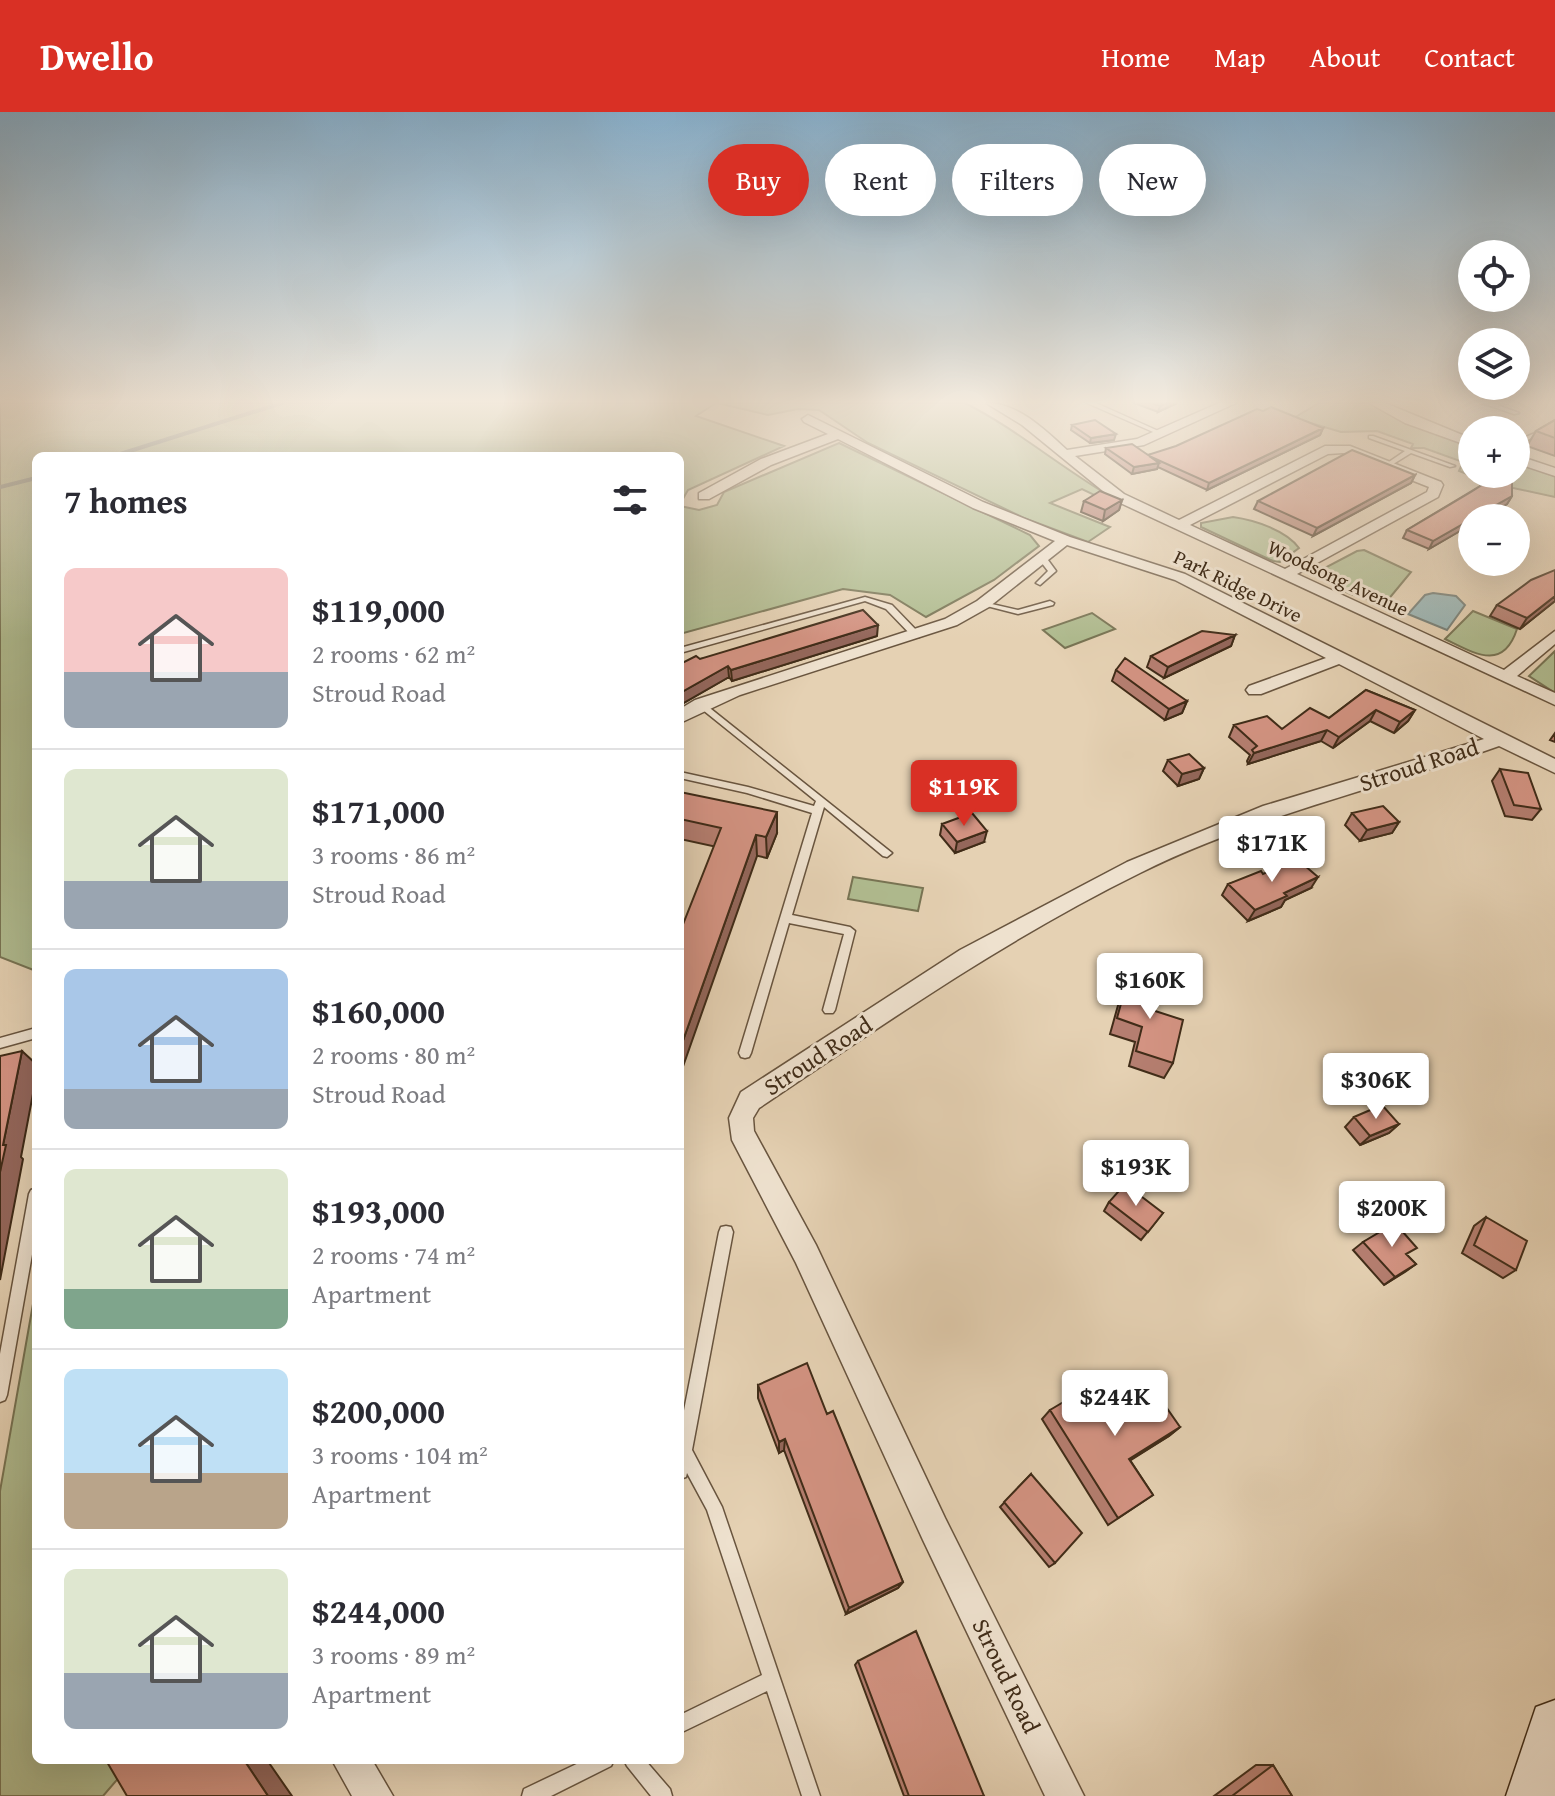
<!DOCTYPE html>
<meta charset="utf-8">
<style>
:root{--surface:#fff;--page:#f2f2f3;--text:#2b2b33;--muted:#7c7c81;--line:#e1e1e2;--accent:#d93025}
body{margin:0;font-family:"Gentium Book Plus",serif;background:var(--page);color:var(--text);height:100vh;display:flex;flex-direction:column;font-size:30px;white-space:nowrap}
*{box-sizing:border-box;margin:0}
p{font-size:26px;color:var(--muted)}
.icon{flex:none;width:44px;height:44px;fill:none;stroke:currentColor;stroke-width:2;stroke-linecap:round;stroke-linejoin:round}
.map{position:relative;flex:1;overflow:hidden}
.drawer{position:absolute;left:32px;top:340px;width:652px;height:1312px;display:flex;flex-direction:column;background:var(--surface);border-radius:12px;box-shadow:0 8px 32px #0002}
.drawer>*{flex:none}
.guide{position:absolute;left:708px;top:32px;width:726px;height:72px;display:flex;gap:16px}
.buttons{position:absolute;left:1458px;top:128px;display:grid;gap:16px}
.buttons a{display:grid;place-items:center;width:72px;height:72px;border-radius:50%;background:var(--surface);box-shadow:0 8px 32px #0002;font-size:40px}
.price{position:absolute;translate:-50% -68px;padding:0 18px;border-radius:8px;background:#fff;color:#222;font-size:26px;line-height:52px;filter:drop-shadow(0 2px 4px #0008)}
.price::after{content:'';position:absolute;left:50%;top:48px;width:24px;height:18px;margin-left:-12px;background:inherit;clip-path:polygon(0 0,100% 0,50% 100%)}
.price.current{background:var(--accent);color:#fff}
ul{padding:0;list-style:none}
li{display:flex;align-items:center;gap:24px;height:200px;padding:0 32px}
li+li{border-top:2px solid var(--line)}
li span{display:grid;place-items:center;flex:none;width:224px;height:160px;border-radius:12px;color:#555}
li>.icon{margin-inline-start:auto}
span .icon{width:96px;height:96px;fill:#fffc;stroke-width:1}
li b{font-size:34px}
h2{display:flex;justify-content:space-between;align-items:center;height:96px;padding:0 32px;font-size:34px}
.tag{padding:0 28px;border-radius:36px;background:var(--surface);box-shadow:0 8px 32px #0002;font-size:28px;line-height:72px}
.tag.current{background:var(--accent);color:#fff}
header{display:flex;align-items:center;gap:48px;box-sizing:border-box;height:112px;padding:0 40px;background:var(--accent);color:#fff}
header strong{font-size:38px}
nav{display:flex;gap:44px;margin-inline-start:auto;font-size:28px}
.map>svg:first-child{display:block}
.green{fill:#b0bc90;stroke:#787454;stroke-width:2}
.water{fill:#99b5b5;stroke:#757e76;stroke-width:2}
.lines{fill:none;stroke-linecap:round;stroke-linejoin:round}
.stream{stroke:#757e76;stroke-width:4}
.service-casing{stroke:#69553f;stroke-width:3}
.minor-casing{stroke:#69553f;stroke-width:3}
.secondary-casing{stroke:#402c18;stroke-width:3}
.service{fill:#eee1ce;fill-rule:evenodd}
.minor{fill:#eee1ce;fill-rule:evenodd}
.secondary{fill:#eee1ce;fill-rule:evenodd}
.wall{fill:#b57e70;stroke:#402c18;stroke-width:2}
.shaded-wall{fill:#94675b;stroke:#402c18;stroke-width:2}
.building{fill:#d39382;stroke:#402c18;stroke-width:2}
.labels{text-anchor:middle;stroke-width:6;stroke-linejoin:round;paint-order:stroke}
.far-street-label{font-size:20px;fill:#402c18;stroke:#eee1ce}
.street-label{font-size:24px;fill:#402c18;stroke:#eee1ce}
</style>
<header>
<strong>Dwello</strong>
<nav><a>Home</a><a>Map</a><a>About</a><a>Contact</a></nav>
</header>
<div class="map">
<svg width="1555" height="1684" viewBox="0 0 1555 1684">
<rect width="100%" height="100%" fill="#e5d1b3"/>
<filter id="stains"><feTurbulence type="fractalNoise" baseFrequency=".0025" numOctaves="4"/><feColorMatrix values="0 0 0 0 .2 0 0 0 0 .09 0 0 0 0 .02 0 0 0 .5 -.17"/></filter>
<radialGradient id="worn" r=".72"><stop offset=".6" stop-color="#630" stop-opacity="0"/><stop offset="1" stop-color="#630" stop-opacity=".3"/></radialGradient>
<path class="green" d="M0,291H716L696,304L784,334L688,378L680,392V344H36V859L0,845Z
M717,291H965C1020,319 1066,360 1120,390L1113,392L1082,377L1050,391L1110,415L1088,430L1024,406L868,331L819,298L798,297L768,303Z
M1319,291H1371L1472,332V362H1516V349L1555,364V385L1490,371L1459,359L1463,350L1424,336H1411L1413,332L1377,319L1341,320L1294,306Z
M839,331L1030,423L1039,434L994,468L926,505L890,483L843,477L680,522V394L699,398L717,393L724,380Z
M1233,405C1254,408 1286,418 1299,436L1280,450L1273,449L1201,415V411Z
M1364,438L1411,460L1387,489C1367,491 1329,476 1317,460L1357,439Z
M1473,499L1517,517C1503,560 1474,541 1445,527Z
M1092,501L1115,517L1065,536L1043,518Z
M1555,539V581L1529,564Z
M853,765L923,776L918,799L848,787Z
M36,1175V1648H134L103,1684H0V1379Z"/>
<path class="water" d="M1433,481L1456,484L1465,493L1447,518L1408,502L1425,483Z"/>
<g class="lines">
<path class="stream" d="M114,344L282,291
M0,375L36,366"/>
<g class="service-casing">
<path id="service" d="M1087,291H1096L1165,322L1160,323Z
M1482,291H1492L1519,301L1514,302Z
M1540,319L1545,320L1516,333V329Z
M1369,324H1373L1455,354L1450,355L1411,341L1390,354H1386V352L1405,339L1369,326Z
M1039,444H1045L1056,459L1040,473L1036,471L1048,459L1038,446Z
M865,485L892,493L919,521V525H913L886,497L865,489L680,541V536Z
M1050,489L1054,491L1053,493L1018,502L979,492L983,490L1018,498Z
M701,589L892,741L887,745L883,744L824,695L792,803L850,815L855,819L835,898L833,901H825L823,898L844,822L789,811L751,941L749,945L745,946L741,945L739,941L812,701L747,681L680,666V660L748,675L814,694L816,689L698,594V590Z
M36,916V926L0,936V926Z
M36,1076V1120L7,1283L5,1288L0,1290V1242L29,1082L31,1078Z
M726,1114L731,1115L733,1120L692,1338L722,1395L820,1684H802L767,1579L680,1621V1603L762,1563L707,1398L687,1361L686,1365L680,1367V1319L719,1120L721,1115Z
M585,1648H614L611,1654L551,1684H522L524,1677Z
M624,1648H645L670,1677L672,1684H651L627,1654Z"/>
</g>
<g class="minor-casing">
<path id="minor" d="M986,291C1018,291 1044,317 1067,338L1137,327L1219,291H1236L1144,333L1075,344L1124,382L1179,408L1325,334H1350L1441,370L1443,373L1438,385L1297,462L1504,558L1555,519V532L1517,564L1555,581V593L1114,388L1022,313ZM1343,341L1429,375L1427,380L1285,457L1190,413L1328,342Z
M1369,291H1385L1472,327V335L1405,311Z
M808,303L983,390L1070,425L1185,462L1555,647V661L1499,634C1379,677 1254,704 1140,761C1004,828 884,912 759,996L753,1006L754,1019L816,1133L945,1406L1084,1684H1045L923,1428L796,1151L732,1028L729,1006L741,980L960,838L1127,750L1263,694L1484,627L1339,552L1261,582H1249L1246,578L1249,574L1326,546L1175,468L1067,433L989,495L957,513L740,583L680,611V597L695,588L945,507L977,489L1055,429L973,396L838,327L771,353L709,387H699V381L761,347L828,322L804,310L802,307Z
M1516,343L1555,356V364L1516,351Z
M332,1648H372L393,1684H352Z"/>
</g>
<g class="secondary-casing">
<path id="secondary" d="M1555,1588V1684H1506L1536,1595Z"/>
</g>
<use href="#service" class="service"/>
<use href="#minor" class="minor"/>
<use href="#secondary" class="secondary"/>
</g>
<path class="wall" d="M1134,291H1177L1158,300Z
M1555,308V344L1527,334L1536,319Z
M1072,313L1114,328L1090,331L1071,318Z
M1323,316L1320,323L1207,378L1158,355L1157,357L1132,362L1105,342L1106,336L1148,343Z
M1415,363L1411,371L1313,424L1254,397L1258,389Z
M1485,364L1512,384L1507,392L1483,406H1472V412L1429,437L1403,426L1407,418L1480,374Z
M1122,388L1119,398L1103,409L1081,400L1084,389Z
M1555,489L1520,517L1490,504L1497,493Z
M1235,523L1231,534L1164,566L1147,555L1151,544Z
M877,524L732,569L729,565L680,593V552L700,547Z
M1116,558L1187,589L1182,601L1165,608L1112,569Z
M1366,578L1415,598L1408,609L1394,621L1370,609L1333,636L1321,629L1248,652L1247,649L1250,643L1229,625L1234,613L1282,617L1329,606Z
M1555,621V630L1550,628Z
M1168,648L1204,656L1199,667L1178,674L1163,659Z
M1500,657L1541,697L1532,708L1505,704L1492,669Z
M680,680L777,721L767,746L680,727Z
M1352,701L1399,710L1392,721L1360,729L1345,713Z
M942,712L984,730L955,741L940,723Z
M1263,762L1311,776L1285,788L1281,795L1248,809L1222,783L1228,772Z
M1129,863L1149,897L1173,951L1164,966L1129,954L1135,930L1110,922L1122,879Z
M1354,1005L1399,1012L1389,1021L1360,1033L1345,1015Z
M1109,1090L1163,1101L1141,1128L1104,1099Z
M1486,1105L1516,1158L1503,1166L1462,1141L1474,1114Z
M1363,1130L1408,1144L1416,1152L1384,1173L1353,1138Z
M758,1273L827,1302L903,1470L898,1476L846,1502L784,1338L779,1341L758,1286Z
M1111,1292L1180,1315L1169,1324L1130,1348L1153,1383L1108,1413L1042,1307L1050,1298Z
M1031,1362L1055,1451L1049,1455L1000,1395Z
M858,1549L984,1684H904L855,1553Z
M1256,1653H1273L1292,1684H1214Z"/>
<path class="shaded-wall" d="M1166,291H1177L1158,300L1160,294Z
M1323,316L1320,323L1207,378L1209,371Z
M1116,322L1114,328L1090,331L1091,326Z
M1159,351L1157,357L1132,362L1134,355Z
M1415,363L1411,371L1313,424L1317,416Z
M1512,384L1507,392L1483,406H1473Z
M1122,388L1119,398L1103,409L1105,398Z
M1472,407V412L1429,437L1433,429Z
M1555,484V489L1520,517L1527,506Z
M878,513L877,524L732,569L731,558Z
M1235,523L1231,534L1164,566L1168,555Z
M728,554L729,565L680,593V581Z
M1187,589L1182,601L1165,608L1169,597Z
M1376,598L1370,609L1333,636L1339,625Z
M1415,598L1408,609L1394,621L1400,610Z
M1327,618L1321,629L1248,652L1254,641Z
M1204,656L1199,667L1178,674L1182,662Z
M777,700V721L767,746L766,725Z
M1399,710L1392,721L1360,729L1367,718Z
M987,719L984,730L955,741L957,730Z
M756,723L757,744L680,963V937Z
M1318,765L1311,776L1285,788L1281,795L1248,809L1255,798L1284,781Z
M22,939L36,952V966L21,1045L23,1047L0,1168V1060L3,1033Z
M1399,1012L1389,1021L1360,1033L1370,1024Z
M681,1039L682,1049L680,1060V1043Z
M1416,1152L1405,1160L1384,1173L1395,1165Z
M1180,1315L1169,1324L1120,1355L1129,1347Z
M785,1327L784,1338L779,1341V1330Z
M903,1470L898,1476L846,1502L849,1496Z
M244,1648H267L292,1684H268Z"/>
<path class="building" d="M1151,291H1166L1160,294Z
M1271,295L1323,316L1209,371L1149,344L1159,351L1134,355L1106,336L1132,332L1148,343L1176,334L1257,297L1263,299Z
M1095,308L1116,322L1091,326L1072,313Z
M1555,308V326L1536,319Z
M1352,338L1415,363L1317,416L1258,389Z
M1485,364L1512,369V384L1433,429L1407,418L1471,380L1485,371Z
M1100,379L1122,388L1105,398L1084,389Z
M1555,458V484L1527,506L1497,493L1531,468Z
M863,498L878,513L731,558L728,554L680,581V552L696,544L700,547Z
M1202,519L1235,523L1168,555L1151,544Z
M1125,546L1187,589L1169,597L1116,558Z
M1366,578L1415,598L1400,610L1376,598L1339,625L1327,618L1254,641L1252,638L1257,634L1234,613L1267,604L1282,617L1310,596L1329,606Z
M1189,642L1204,656L1182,662L1168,648Z
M1500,657L1528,661L1541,697L1514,693Z
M680,680L777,700L766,725L756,723L680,937V820L721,716L680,707Z
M1383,694L1399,710L1367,718L1352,701Z
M972,701L987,719L957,730L942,712Z
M1297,747L1318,765L1284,781L1287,784L1255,798L1228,772L1261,759L1263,762Z
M1129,863L1156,871L1149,897L1183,908L1173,951L1136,939L1142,915L1117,906Z
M22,939L3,1033H6L0,1060V944Z
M1382,993L1399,1012L1370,1024L1354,1005Z
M1125,1072L1163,1101L1148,1120L1109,1090Z
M1486,1105L1527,1129L1516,1158L1474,1133Z
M1395,1111L1417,1136L1406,1142L1416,1152L1395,1165L1363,1130Z
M807,1251L827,1302L833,1299L903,1470L849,1496L785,1327L779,1330L758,1273Z
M1148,1269L1180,1315L1129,1347L1153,1383L1118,1406L1050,1298L1097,1270L1111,1292Z
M1031,1362L1082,1421L1055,1451L1004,1390Z
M916,1519L984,1684H909L858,1549Z
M108,1648H244L268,1684H127L107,1650Z
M1273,1653L1292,1684H1232Z"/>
<linearGradient id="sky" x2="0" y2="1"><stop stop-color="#88b4d4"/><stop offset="0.55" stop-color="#f3eadd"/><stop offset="1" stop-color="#f3eadd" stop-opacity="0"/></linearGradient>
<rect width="1555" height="527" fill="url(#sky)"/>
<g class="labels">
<g class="far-street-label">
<text transform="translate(1338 466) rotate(25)" y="7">Woodsong Avenue</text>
<text transform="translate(1238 474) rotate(26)" y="7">Park Ridge Drive</text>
</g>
<g class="street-label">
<text transform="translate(1419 653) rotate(-18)" y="8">Stroud Road</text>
<text transform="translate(818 944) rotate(-33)" y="8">Stroud Road</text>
<text transform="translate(1006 1564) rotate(64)" y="8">Stroud Road</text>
</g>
</g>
<rect width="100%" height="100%" filter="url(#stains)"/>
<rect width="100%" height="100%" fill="url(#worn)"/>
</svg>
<div class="buttons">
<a><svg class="icon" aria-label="locate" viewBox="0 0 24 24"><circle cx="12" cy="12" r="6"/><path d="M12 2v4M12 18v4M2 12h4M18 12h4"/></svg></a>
<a><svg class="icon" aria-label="layers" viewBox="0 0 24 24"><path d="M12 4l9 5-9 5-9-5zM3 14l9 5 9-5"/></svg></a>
<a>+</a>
<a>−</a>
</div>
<b class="price current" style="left:964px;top:716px">$119K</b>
<b class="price" style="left:1272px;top:772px">$171K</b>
<b class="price" style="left:1150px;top:909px">$160K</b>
<b class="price" style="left:1376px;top:1009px">$306K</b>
<b class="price" style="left:1136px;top:1096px">$193K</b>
<b class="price" style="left:1392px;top:1137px">$200K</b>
<b class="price" style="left:1115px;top:1326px">$244K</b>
<div class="guide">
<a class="tag current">Buy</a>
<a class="tag">Rent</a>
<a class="tag">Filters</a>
<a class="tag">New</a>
</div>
<section class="drawer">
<h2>7 homes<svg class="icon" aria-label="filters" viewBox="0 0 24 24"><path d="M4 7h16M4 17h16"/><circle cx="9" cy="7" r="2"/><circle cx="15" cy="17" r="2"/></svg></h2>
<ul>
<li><span style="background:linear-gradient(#f6c9c9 65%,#9aa5b1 0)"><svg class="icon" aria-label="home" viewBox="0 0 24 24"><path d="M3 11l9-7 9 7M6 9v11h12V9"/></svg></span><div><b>$119,000</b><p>2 rooms · 62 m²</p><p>Stroud Road</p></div></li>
<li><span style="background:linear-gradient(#dfe7d0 70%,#9aa5b1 0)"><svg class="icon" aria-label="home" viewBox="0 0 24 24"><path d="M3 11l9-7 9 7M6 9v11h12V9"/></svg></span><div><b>$171,000</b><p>3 rooms · 86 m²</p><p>Stroud Road</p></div></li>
<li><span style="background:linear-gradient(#a9c7e8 75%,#9aa5b1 0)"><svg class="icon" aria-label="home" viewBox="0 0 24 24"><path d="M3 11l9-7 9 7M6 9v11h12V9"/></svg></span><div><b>$160,000</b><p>2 rooms · 80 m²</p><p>Stroud Road</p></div></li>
<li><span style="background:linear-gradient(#dfe7d0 75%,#7fa58c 0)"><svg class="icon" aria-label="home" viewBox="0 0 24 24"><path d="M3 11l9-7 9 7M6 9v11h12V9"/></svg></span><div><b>$193,000</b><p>2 rooms · 74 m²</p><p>Apartment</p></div></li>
<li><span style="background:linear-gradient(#bfe0f5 65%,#b9a48a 0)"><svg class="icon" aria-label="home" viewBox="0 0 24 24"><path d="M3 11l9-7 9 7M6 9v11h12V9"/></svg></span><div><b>$200,000</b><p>3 rooms · 104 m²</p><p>Apartment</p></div></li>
<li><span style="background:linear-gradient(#dfe7d0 65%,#9aa5b1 0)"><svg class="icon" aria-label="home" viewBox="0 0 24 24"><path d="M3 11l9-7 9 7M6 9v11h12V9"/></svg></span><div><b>$244,000</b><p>3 rooms · 89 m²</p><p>Apartment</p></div></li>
</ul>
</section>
</div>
